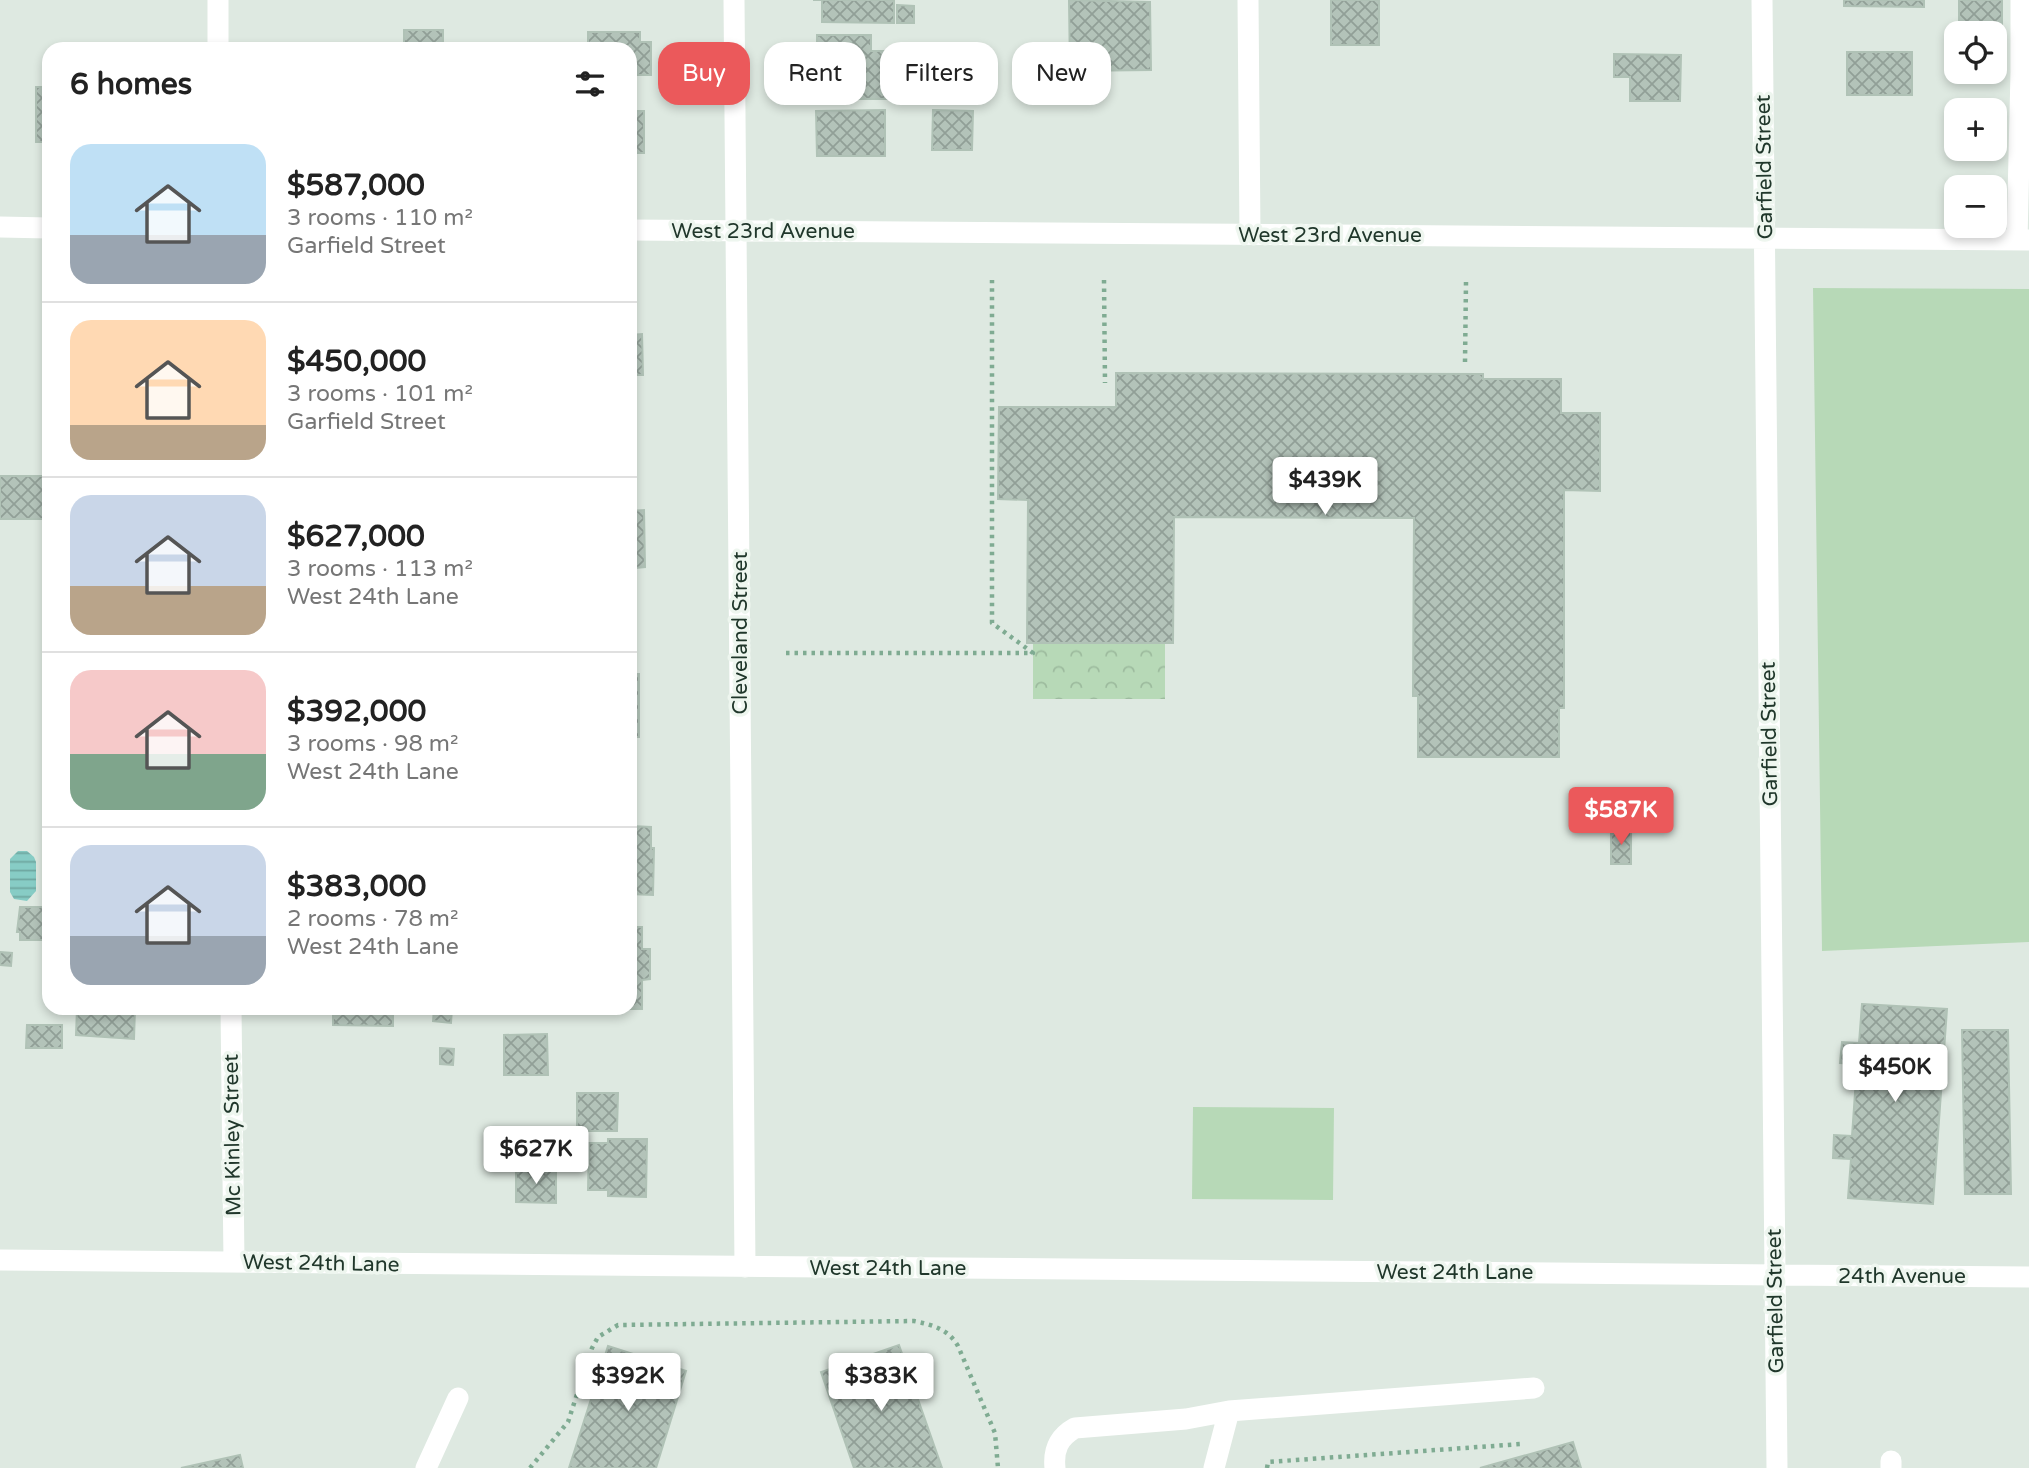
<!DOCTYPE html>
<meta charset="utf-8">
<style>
:root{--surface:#fff;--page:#f2f2f2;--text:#222;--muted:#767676;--line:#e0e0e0;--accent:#eb595b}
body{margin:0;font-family:"Varela Round",sans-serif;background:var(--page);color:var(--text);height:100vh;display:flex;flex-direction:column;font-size:26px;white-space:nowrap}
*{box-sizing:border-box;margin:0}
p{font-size:23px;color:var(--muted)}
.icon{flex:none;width:38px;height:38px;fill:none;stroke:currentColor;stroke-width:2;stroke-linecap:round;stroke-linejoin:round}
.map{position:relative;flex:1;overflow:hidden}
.drawer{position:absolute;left:42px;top:42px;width:595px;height:973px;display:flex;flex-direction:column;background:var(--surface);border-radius:21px;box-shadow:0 4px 10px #0003}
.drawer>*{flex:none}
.guide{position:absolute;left:658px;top:42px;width:665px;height:63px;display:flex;gap:14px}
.fabs{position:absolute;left:1944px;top:21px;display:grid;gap:14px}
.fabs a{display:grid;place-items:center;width:63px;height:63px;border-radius:14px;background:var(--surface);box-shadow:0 4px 10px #0003;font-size:35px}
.price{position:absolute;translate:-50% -60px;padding:0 16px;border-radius:7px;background:#fff;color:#222;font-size:23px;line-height:46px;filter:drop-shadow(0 2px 4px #0008)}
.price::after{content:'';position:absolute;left:50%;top:42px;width:21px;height:16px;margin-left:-10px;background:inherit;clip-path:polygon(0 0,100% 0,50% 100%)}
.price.on{background:var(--accent);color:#fff}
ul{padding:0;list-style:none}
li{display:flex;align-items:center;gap:21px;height:175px;padding:0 28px}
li+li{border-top:2px solid var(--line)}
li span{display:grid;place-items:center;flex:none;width:196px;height:140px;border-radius:21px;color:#555}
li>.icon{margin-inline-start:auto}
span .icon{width:84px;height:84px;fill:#fffc;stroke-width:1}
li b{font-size:30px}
h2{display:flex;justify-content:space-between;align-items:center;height:84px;padding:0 28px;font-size:30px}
.pill{padding:0 24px;border-radius:21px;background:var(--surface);box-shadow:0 4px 10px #0003;font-size:24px;line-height:63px}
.pill.on{background:var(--accent);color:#fff}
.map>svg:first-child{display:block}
.grass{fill:#b7d9b7}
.forest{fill:url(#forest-crowns)}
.water{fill:url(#water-rules)}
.building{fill:url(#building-cross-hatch);stroke:#b0c2b6;stroke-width:2}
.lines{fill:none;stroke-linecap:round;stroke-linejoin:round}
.path{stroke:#7fab92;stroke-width:4.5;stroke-dasharray:3.5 5;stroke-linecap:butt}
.minor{stroke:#fff;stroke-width:21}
.labels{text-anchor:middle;stroke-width:7;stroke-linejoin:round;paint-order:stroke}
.street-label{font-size:21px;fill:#20372b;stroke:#eef6ef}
</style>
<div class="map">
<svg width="2029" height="1468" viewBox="0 0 2029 1468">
<defs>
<pattern id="forest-crowns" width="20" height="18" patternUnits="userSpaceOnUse" patternTransform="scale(1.75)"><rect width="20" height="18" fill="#b7d9b7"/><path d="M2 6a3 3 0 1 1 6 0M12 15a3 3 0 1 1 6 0" fill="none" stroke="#9dbb9e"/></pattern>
<pattern id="water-rules" width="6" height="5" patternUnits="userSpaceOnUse" patternTransform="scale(1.75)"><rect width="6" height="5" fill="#87ccc5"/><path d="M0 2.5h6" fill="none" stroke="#6ea6a0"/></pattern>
<pattern id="building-cross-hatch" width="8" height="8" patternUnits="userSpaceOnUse" patternTransform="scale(1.75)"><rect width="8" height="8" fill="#b3c3b9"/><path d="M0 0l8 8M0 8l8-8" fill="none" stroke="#919f97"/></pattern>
</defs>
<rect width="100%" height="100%" fill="#dee9e1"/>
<path class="grass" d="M1813,288L2029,289V942L1822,951Z
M1193,1107L1334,1108L1333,1200L1192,1199Z"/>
<path class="forest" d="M1033,643H1165V699H1033Z"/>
<path class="water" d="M18,851H27L34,857L36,862V891L27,901L14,899L10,892V859Z"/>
<path class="building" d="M813,0H894V23L822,22V0Z
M1069,0L1150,2L1151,70L1070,71Z
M1331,0H1379V45H1331Z
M1844,0H1924V7L1844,6Z
M1959,0H2002V27H1959Z
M897,5L914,6V23H897Z
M404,30H443V49H404Z
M588,32H640V42H651V75H630V49H588Z
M1995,34H2005V70H1995Z
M817,35H871V51H902L901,99H859V94H831L832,69H817Z
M1847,52H1912V95H1847Z
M1614,54L1681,55L1680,101H1630V77H1614Z
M970,71V96H937V72Z
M36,87H49V142H36Z
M885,110V156H817L816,111Z
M933,110L973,111L972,150H932Z
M630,111H644V153H630Z
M642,334L643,375H630V335Z
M1116,373L1483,374V379H1561V413H1600V491L1564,490V708H1559V757H1418V696H1413L1414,518L1174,517L1173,643H1027L1028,500L998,499L999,407H1116Z
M0,476H49V519H0Z
M644,510L645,567L635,568L636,604H630V511Z
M630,674H639V737H630Z
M47,808H49V940H20V932H17L20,907H46Z
M630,826L651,827V848H654L653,895L630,894Z
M1611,831H1631V864H1611Z
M630,927H642V949H650V979L642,980V1009H588L630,1008Z
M0,952L12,953L11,966L0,965Z
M1862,1004L1947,1009L1933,1204L1848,1198L1851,1159L1833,1158L1834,1135L1852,1136L1857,1064L1840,1063L1842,1042L1859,1043Z
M77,1008H135L134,1039L76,1035Z
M333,1008H393V1026L333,1025Z
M434,1008H452L451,1023L433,1021Z
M27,1025H62V1048H26Z
M1962,1030H2008L2011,1194H1965Z
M547,1034L548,1075H504V1035Z
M440,1048L454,1049L453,1065L440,1064Z
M577,1093H618L617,1131H577Z
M608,1139H647L646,1197L608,1196V1190H588L589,1143H608Z
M516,1170L556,1171V1203L516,1202Z
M899,1345L942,1468H854L821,1372Z
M608,1346L686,1371L656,1468H569Z
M1573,1442L1581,1468H1480Z
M240,1455L243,1468H181Z"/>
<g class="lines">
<path class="path" d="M1104,280L1105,383
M1465,362L1466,282
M786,653H1033L992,623V280
M530,1468L568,1422L592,1348L598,1337L618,1325L914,1321C933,1325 948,1329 958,1346L995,1433L998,1468
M1267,1468L1268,1462L1521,1444"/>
<path class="minor" d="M218,0V49
M734,0L745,1267
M1248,0L1250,234
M1762,0L1777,1468
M0,227L49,228
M630,230L2029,240
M2017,240L2021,72V0
M231,1008L234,1262
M0,1260L2029,1277
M1891,1461V1468
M426,1468L458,1398
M1055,1468C1053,1449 1059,1437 1075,1428L1186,1419L1229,1411
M1214,1468L1229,1411L1534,1388"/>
</g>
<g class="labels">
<g class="street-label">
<text transform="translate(1764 167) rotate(-91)" y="7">Garfield Street</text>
<text x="763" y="238">West 23rd Avenue</text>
<text x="1330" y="242">West 23rd Avenue</text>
<text transform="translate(740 633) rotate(-90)" y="7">Cleveland Street</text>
<text transform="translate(1769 734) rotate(-91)" y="7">Garfield Street</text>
<text transform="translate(232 1135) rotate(-91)" y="7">Mc Kinley Street</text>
<text transform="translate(321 1263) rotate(1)" y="7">West 24th Lane</text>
<text x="888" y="1275">West 24th Lane</text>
<text x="1455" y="1279">West 24th Lane</text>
<text x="1902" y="1283">24th Avenue</text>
<text transform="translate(1775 1301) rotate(-91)" y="7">Garfield Street</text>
</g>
</g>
</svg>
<div class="fabs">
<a><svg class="icon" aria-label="locate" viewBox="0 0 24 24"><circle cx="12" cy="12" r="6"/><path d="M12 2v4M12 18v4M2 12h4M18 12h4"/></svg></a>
<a>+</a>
<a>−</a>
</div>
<b class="price" style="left:1325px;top:517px">$439K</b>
<b class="price on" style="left:1621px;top:847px">$587K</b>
<b class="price" style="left:1895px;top:1104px">$450K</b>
<b class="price" style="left:536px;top:1186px">$627K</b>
<b class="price" style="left:628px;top:1413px">$392K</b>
<b class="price" style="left:881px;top:1413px">$383K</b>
<div class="guide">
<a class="pill on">Buy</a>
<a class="pill">Rent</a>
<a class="pill">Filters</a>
<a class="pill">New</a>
</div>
<section class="drawer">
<h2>6 homes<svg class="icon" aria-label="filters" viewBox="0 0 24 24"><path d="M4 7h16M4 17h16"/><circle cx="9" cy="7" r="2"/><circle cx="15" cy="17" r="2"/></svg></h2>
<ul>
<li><span style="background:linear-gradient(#bfe0f5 65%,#9aa5b1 0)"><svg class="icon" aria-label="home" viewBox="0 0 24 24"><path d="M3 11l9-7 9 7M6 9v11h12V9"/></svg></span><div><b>$587,000</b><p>3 rooms · 110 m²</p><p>Garfield Street</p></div></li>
<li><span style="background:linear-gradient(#ffd9b3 75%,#b9a48a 0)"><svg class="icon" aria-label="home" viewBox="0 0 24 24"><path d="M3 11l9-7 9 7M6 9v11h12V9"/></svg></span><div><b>$450,000</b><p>3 rooms · 101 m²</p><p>Garfield Street</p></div></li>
<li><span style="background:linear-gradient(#c9d6e8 65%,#b9a48a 0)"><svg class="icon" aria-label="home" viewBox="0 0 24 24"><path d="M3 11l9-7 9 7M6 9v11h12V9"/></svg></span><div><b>$627,000</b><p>3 rooms · 113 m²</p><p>West 24th Lane</p></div></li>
<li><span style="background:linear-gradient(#f6c9c9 60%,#7fa58c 0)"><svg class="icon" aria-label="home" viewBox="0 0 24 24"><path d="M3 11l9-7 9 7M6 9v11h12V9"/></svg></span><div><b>$392,000</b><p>3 rooms · 98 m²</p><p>West 24th Lane</p></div></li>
<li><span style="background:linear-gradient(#c9d6e8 65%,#9aa5b1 0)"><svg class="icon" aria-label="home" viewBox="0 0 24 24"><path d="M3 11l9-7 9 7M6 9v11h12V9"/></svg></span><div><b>$383,000</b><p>2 rooms · 78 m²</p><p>West 24th Lane</p></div></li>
</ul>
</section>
</div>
